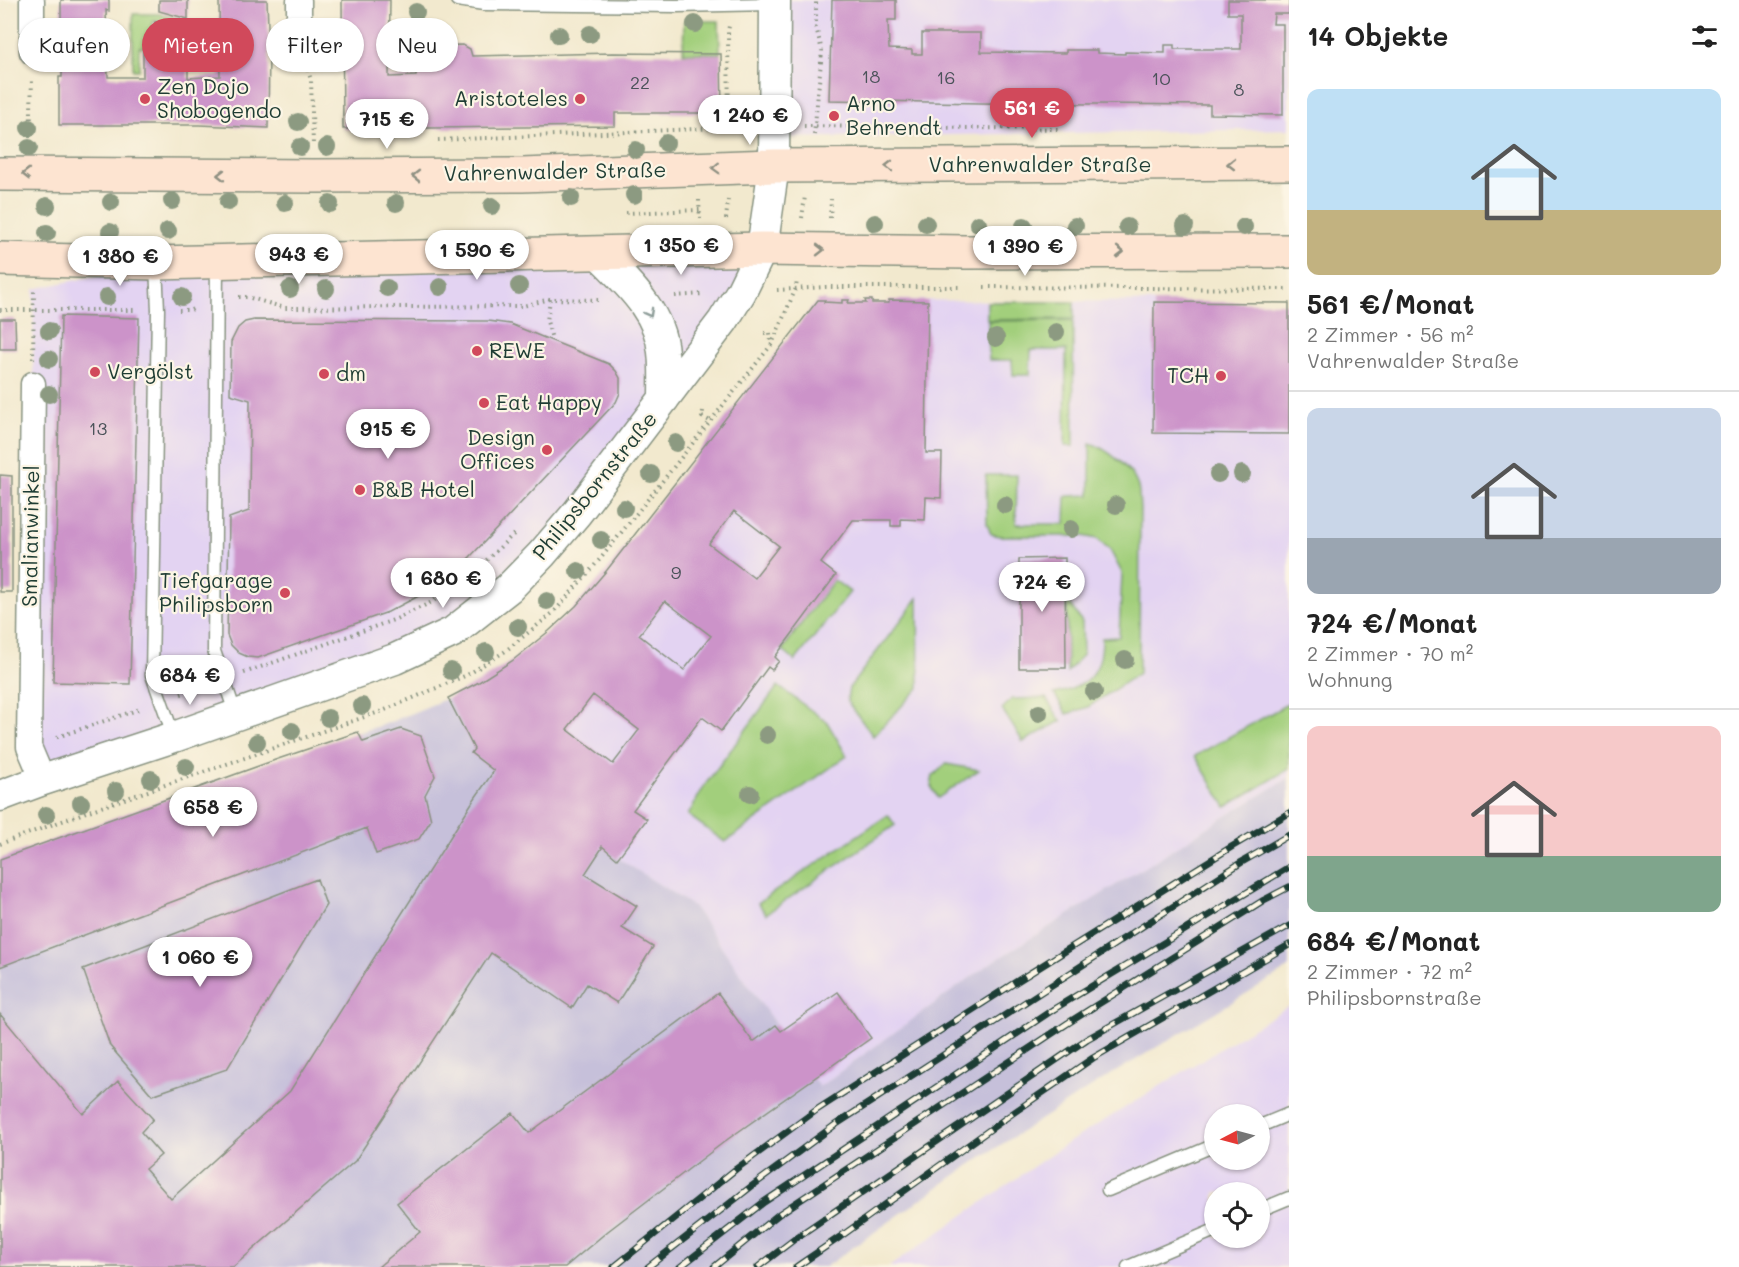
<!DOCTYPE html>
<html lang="de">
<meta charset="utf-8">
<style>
:root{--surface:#fff;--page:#f2f2f2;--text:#222;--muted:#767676;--line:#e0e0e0;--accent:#d1495b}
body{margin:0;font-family:Mali,sans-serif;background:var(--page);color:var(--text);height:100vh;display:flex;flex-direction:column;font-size:22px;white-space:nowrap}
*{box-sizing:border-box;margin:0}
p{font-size:20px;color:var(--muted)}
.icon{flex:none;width:33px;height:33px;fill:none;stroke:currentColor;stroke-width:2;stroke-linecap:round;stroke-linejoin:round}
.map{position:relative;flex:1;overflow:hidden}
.drawer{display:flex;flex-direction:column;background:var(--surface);width:450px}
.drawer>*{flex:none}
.guide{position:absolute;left:18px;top:18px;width:570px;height:54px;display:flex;gap:12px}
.needle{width:39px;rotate:264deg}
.buttons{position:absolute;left:1204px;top:1104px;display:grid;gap:12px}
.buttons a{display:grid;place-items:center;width:66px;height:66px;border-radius:50%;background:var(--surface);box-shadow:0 2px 4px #0004;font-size:30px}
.price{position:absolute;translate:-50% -51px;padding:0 14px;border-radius:21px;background:#fff;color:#222;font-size:20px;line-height:39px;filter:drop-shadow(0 2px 3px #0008)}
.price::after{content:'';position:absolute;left:50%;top:36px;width:18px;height:14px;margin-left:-9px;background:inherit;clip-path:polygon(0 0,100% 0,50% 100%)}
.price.on{background:var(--accent);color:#fff}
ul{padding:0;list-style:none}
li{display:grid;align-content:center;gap:12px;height:318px;padding:0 18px}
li+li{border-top:2px solid var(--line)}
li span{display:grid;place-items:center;height:186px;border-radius:12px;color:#555}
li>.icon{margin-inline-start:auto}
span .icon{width:108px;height:108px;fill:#fffc;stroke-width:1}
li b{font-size:26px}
h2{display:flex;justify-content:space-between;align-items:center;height:72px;padding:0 18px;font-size:26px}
.tag{padding:0 21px;border-radius:27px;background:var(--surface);box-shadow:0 2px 4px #0004;font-size:21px;line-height:54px}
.tag.on{background:var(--accent);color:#fff}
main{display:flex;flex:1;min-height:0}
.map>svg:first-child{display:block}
.built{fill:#e3d3f2;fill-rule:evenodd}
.industrial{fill:#c6c0da}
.green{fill:#a2cf7c;stroke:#608658;stroke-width:1.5}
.building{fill:#cc93c9;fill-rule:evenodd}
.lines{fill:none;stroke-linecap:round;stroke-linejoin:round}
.service-casing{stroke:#889381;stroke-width:15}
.minor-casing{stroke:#889381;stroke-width:27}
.tertiary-casing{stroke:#889381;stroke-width:33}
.secondary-casing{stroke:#889381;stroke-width:36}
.path{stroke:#889381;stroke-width:4;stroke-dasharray:1.5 4.5;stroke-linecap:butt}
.service{stroke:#fff;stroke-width:12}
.minor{stroke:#fff;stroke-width:24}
.tertiary{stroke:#fff;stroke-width:30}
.secondary{stroke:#fde4d1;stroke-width:33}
.rail-casing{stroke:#1f3d34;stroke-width:7}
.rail{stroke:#fcf5e5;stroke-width:4.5;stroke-dasharray:14;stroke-linecap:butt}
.tree{fill:#8c9a81}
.oneway{stroke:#8e9082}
.oneway2{stroke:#8f9e9a}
.poi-dot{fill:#d1495b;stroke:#fcf5e5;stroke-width:2}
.labels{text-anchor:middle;stroke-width:4.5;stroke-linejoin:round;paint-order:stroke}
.number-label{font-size:18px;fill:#4a5259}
.poi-label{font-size:21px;fill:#1f3d34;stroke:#fcf5e5;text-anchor:start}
.street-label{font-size:21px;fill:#1f3d34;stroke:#fcf5e5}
</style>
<main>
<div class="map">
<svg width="1289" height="1267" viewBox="0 0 1289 1267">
<rect width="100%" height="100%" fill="#fcf5e5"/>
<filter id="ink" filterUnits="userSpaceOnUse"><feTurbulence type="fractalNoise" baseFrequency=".0167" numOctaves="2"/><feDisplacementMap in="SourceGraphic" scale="12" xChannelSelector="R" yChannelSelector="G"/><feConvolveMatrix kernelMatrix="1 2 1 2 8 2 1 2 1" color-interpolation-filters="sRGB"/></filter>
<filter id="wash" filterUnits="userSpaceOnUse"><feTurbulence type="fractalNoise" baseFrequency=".008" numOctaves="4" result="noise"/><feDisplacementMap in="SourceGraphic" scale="24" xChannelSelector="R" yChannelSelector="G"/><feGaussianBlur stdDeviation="1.35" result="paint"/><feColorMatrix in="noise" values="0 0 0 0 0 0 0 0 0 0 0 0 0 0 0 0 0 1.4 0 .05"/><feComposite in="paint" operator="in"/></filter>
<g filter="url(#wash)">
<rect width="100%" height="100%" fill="#f2e9ce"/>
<path class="built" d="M778,0H1289V129L780,138Z
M762,249L577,513L453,632L43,780L29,747L34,289L156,263Z
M818,300H825V302L842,303V300H849V303H865V300H872L873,303H889V300L1289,303V778L1231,813L985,967L819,1087L694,907L601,847L471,753L473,749L448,698L479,682L512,661L549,631L576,606L607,570Z
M1289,1006V1267H889L1063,1146ZM1215,1114H1260V1160H1215ZM1215,1192H1260V1238H1215Z"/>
<path class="industrial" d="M448,698L474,749L471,753L601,847L694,907L819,1087L985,967L1231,813L1289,778V968L1107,1077L974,1162L825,1267H0V859L278,759L388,723Z"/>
<path class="green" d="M133,14H159L180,19V21H153L154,38L180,39V47H139V70H133Z
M684,21H719L720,53H683Z
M987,302H1074V319L987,320Z
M1073,320L1074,446H1065L1066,350H1031L1030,375H1013L1012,360H989L988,321Z
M1090,443C1106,448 1131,468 1137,484C1140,491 1139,501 1140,509L1139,673L1088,707L1067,714L1054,694C1089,686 1102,673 1102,638L1119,637L1122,573L1110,550L1097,539L1083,536H1000L991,534L987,524L986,475H1017L1016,524H1065L1066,496L1090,495Z
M834,580L850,592L795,661L782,650Z
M918,598L919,688L873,736L847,701L849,688Z
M1067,600L1082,622L1083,655L1067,672Z
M778,686L827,722L847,756L725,842L688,815L705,785Z
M1046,698L1061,721L1023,742L1002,709L1012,699Z
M1289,703V769L1226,807L1195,756Z
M946,764L979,770L938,798L931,786L933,776Z
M888,815L895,825L766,914L758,903Z"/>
<g id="blocks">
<path class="building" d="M61,0H109V11L106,10L108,77H143V49H188V78L220,76L219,0H267L269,51L268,128L199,125H59V77H62V66H61Z
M159,0H188V19L159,11Z
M342,0H390L389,77L416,76L417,54L423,46L463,45L470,49L472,56L613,53L721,54L722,113H615V126L343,129Z
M832,0H896V20H888L889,49L912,50V54H922V33H981V52L1066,53V50H1097V53L1125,54V52L1165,53V45H1174V49H1241V14H1228V0H1289V14H1274L1273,24H1283V115L1210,114V105L980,103L829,100Z
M155,22H181L180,37L155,36Z
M818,300H825L824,302L842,303V300H849L848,303H866L865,300H872V303H889V300L928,301L926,453H942L941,498L926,497L925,520L901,519V526H891V520H853L821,563L836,575L775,657L779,661L772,670L768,667L721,731L702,717L633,810L647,819L617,859L602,846L601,847L602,848L585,874L637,906L622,928L653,947L617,1003L587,984L572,1008L491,953L355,1161L233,1267H0V1014L83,1114L118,1081L153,1119L141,1132L161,1155L145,1169L171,1199L290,1091L473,801L494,771L471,753L474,749L448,698L479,682L512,661L549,631L576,606L607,570ZM734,511L779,546L754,578L709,544ZM665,601L711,636L684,670L639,635ZM593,695L639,730L613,764L567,729Z
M1154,302L1289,303V434L1153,433Z
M61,316L139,318L130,684L53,682Z
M0,319H15L16,349H0Z
M254,320L488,321L510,324L609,364L616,371L620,378V393L616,402L470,557L451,575L430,590L388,612L258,658L248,657L239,653L231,645L227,635L229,518L249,511L250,400L230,394L231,342L238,328L245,322Z
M0,475L12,476V592H0Z
M1065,558L1066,668H1019V559Z
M401,729L421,736L435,776L425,795L431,820L419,839L376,854L367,828L0,967V859L278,759L358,732L363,742Z
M317,879L326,905L227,1069L152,1095L110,1046L83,969Z
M838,992L871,1038L728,1139L608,1231L565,1267H378L420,1232L397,1203L513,1113L529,1133L718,993L753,1042L776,1025L781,1031Z"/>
</g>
</g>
<g filter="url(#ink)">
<use href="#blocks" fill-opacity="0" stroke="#889381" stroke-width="1.5"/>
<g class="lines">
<g class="service-casing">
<path id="service" d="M457,0L484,4L677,6L775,4
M217,263L214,651L236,715
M156,265L158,310L152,675L174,737
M1260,1126L1289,1114
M1108,1190L1215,1145
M1260,1210L1289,1198
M1128,1267L1215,1230"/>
</g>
<g class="minor-casing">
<path id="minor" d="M299,43V0
M32,52V0
M33,384L29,747L43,780"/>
</g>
<g class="tertiary-casing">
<path id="tertiary" d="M598,253C625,281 660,311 663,352C665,368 664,384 664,399
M0,796L43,780L174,737L395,659L453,632L509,588L542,554L577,513L723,321L741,292L762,249L774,166L775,0"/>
</g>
<g class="secondary-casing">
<path id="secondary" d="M0,174L313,176L522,175L774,166L1289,163
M0,259L156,263L762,249L966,252L1289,251"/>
</g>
<path class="path" d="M308,70L311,80L313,145
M804,126L1060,129
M729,130L728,31L729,26
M814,135L822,51L816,27V0
M438,140L745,127
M30,143L32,79
M699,200L700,219
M626,213L700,210
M802,218L805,196
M830,218L831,199
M726,219L728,200
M984,287L1289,289
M777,290L826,287H961
M675,296L703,294
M239,297H247L285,308L523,306L550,299L601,300
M550,299L547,321L552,339
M0,310H135
M179,310H191L195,308
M764,333H770L771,342
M33,359L34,291
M703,411L702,417L710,421
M244,673L396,619L432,602L477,569L516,532
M181,694L203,687
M57,737L140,709
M0,844L89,811L385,710L467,675L504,652L554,612L601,558L772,344L796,288L797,280"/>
<use href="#service" class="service"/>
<use href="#minor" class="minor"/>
<use href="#tertiary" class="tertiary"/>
<use href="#secondary" class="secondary"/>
<g class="rail-casing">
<path id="rail" d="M614,1267L736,1169L818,1109L1019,980L1233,846L1289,813
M648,1267L752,1186L835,1125L1242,862L1289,835
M680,1267L764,1202L1054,1009L1289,867
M714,1267L779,1214L1068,1023L1264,900L1289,887
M758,1267L800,1235L1087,1039L1289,926
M796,1267L840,1237L1013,1113L1093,1058L1289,945"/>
</g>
<use href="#rail" class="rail"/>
</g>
<g class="tree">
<circle cx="416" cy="12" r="9"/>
<circle cx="695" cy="24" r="9"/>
<circle cx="590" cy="34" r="9"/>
<circle cx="559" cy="35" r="9"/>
<circle cx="298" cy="122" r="9"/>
<circle cx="29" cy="128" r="9"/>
<circle cx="666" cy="143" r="9"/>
<circle cx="300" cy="147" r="9"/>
<circle cx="327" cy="147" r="9"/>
<circle cx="29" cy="148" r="9"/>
<circle cx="636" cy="150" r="9"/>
<circle cx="634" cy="195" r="9"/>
<circle cx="571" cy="198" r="9"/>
<circle cx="172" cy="201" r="9"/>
<circle cx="111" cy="202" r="9"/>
<circle cx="228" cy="202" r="9"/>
<circle cx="285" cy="203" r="9"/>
<circle cx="396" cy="203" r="9"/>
<circle cx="330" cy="204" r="9"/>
<circle cx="47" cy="206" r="9"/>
<circle cx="492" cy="206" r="9"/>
<circle cx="875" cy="223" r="9"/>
<circle cx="926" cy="224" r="9"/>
<circle cx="978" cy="224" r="9"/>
<circle cx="1024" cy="226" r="9"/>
<circle cx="1075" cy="226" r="9"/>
<circle cx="1185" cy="226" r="9"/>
<circle cx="1127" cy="227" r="9"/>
<circle cx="1244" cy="227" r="9"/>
<circle cx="168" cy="231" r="9"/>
<circle cx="110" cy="232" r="9"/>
<circle cx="47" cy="233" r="9"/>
<circle cx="519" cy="286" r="9"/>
<circle cx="440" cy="287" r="9"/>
<circle cx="387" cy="288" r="9"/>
<circle cx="290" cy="289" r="9"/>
<circle cx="326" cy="289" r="9"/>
<circle cx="107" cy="297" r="9"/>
<circle cx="182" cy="297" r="9"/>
<circle cx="49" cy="331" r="9"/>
<circle cx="1056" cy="332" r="9"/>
<circle cx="996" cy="338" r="9"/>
<circle cx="49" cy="359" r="9"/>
<circle cx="49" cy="394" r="9"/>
<circle cx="676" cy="443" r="9"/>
<circle cx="651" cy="474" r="9"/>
<circle cx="1218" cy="474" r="9"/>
<circle cx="1242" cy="474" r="9"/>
<circle cx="1005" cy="505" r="9"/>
<circle cx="1116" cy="505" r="9"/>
<circle cx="624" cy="508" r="9"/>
<circle cx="1071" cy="529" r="9"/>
<circle cx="601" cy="540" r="9"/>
<circle cx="578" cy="571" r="9"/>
<circle cx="547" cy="601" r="9"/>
<circle cx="518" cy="627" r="9"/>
<circle cx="486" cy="652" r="9"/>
<circle cx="1125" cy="660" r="9"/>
<circle cx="451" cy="671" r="9"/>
<circle cx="1094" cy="692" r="9"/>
<circle cx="362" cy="706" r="9"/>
<circle cx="1039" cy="713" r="9"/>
<circle cx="328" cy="718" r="9"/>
<circle cx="292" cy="731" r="9"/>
<circle cx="767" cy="735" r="9"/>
<circle cx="257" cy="742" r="9"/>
<circle cx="186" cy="767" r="9"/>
<circle cx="151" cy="779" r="9"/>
<circle cx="116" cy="791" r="9"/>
<circle cx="750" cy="794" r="9"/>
<circle cx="81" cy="803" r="9"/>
<circle cx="46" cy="815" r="9"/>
</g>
<defs><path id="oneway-chevron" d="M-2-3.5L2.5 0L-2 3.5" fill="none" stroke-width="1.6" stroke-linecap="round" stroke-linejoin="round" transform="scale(1.5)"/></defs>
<g class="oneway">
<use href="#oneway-chevron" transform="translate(1231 164) rotate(180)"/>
<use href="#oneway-chevron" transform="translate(889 166) rotate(180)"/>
<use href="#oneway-chevron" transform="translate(716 168) rotate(178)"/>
<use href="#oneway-chevron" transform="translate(26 174) rotate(180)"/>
<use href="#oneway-chevron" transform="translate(221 175) rotate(-180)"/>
<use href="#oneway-chevron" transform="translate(416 176) rotate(180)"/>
<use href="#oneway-chevron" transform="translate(820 250)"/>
<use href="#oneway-chevron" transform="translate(1120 252)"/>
</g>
<use class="oneway2" href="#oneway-chevron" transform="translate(649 313) rotate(61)"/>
</g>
<g class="poi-dot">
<circle cx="145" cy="99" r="6"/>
<circle cx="580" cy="99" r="6"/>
<circle cx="834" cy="116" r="6"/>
<circle cx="477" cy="351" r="6"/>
<circle cx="95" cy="372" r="6"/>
<circle cx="324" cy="374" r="6"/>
<circle cx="1221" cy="376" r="6"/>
<circle cx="484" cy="403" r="6"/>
<circle cx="547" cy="450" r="6"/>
<circle cx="360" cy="490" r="6"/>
<circle cx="285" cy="593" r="6"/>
</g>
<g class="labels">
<g class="number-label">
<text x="871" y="83">18</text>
<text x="946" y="84">16</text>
<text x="1161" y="85">10</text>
<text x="640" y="89">22</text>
<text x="1239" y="96">8</text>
<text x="98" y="435">13</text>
<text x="676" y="579">9</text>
</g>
<g class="poi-label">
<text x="157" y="94">Zen Dojo<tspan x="157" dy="24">Shobogendo</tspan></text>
<text x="568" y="106" text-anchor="end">Aristoteles</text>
<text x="846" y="111">Arno<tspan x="846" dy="24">Behrendt</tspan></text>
<text x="489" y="358">REWE</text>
<text x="107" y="379">Vergölst</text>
<text x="336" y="381">dm</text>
<text x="1209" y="383" text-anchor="end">TCH</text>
<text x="496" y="410">Eat Happy</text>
<text x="535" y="445" text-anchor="end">Design<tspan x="535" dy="24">Offices</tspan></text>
<text x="372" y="497">B&amp;B Hotel</text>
<text x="273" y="588" text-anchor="end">Tiefgarage<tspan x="273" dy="24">Philipsborn</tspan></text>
</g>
<g class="street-label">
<text x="1040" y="172">Vahrenwalder Straße</text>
<text transform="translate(555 172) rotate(-1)" y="7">Vahrenwalder Straße</text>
<text transform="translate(595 486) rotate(-51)" y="7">Philipsbornstraße</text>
<text transform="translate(31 536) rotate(-89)" y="7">Smalianwinkel</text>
</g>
</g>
</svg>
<div class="buttons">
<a><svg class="needle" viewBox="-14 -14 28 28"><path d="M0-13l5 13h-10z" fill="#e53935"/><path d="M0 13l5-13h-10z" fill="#767676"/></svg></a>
<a><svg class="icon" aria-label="locate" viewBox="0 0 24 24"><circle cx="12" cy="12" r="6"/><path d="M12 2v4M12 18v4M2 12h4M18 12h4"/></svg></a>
</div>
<b class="price on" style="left:1032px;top:139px">561 €</b>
<b class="price" style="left:750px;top:146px">1 240 €</b>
<b class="price" style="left:387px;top:150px">715 €</b>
<b class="price" style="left:681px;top:276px">1 350 €</b>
<b class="price" style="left:1025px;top:277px">1 390 €</b>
<b class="price" style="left:477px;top:281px">1 590 €</b>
<b class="price" style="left:299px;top:285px">943 €</b>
<b class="price" style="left:120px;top:287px">1 380 €</b>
<b class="price" style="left:388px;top:460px">915 €</b>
<b class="price" style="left:443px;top:609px">1 680 €</b>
<b class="price" style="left:1042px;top:613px">724 €</b>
<b class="price" style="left:190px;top:706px">684 €</b>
<b class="price" style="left:213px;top:838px">658 €</b>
<b class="price" style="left:200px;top:988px">1 060 €</b>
<div class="guide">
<a class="tag">Kaufen</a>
<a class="tag on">Mieten</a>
<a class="tag">Filter</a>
<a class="tag">Neu</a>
</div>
</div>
<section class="drawer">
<h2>14 Objekte<svg class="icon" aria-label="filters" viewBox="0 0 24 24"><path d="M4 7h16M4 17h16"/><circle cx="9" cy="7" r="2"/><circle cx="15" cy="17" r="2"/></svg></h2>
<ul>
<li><span style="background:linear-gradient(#bfe0f5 65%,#c2b280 0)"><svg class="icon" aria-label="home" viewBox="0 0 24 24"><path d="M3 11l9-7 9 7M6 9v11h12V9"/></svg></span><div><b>561 €/Monat</b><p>2 Zimmer · 56 m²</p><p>Vahrenwalder Straße</p></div></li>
<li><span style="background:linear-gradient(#c9d6e8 70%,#9aa5b1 0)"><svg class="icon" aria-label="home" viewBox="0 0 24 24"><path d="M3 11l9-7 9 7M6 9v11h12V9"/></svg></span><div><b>724 €/Monat</b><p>2 Zimmer · 70 m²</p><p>Wohnung</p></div></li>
<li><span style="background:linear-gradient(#f6c9c9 70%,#7fa58c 0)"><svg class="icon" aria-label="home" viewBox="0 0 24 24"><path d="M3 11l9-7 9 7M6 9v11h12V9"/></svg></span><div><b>684 €/Monat</b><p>2 Zimmer · 72 m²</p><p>Philipsbornstraße</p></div></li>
</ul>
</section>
</main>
